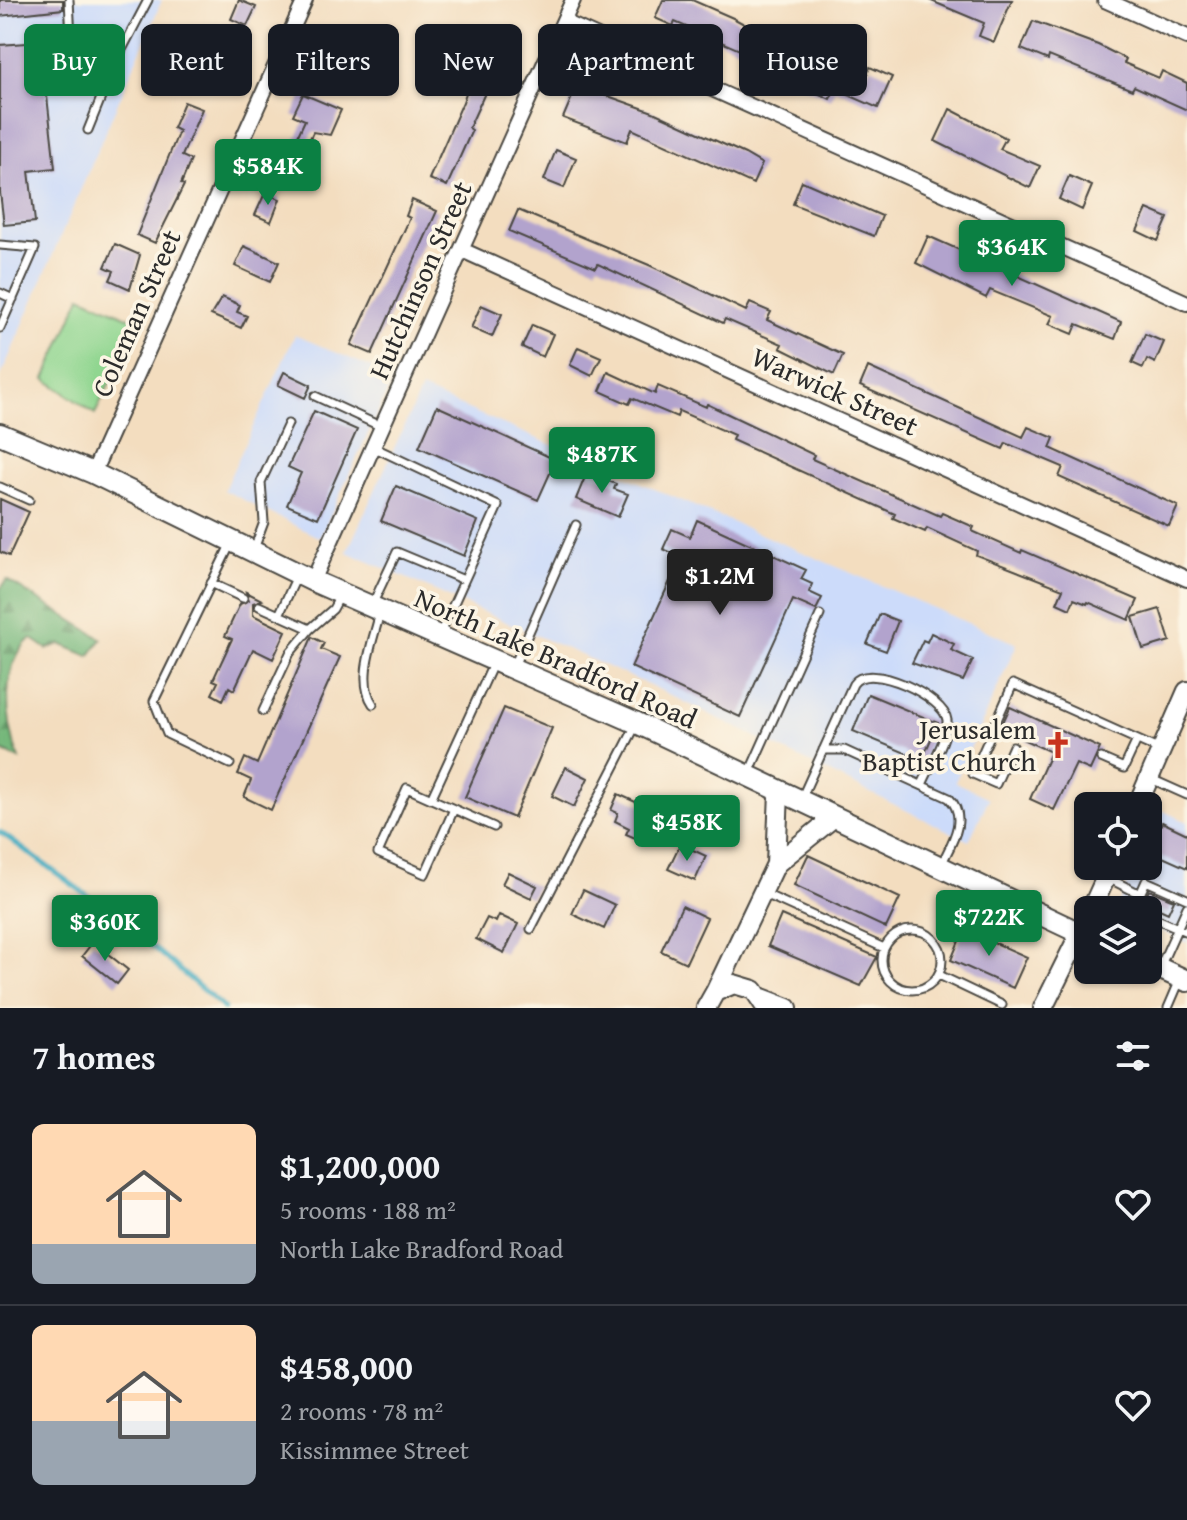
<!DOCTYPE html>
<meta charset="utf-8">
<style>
:root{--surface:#171b24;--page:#20242c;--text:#f1f3f6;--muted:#9ea1a6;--line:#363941;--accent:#0b8043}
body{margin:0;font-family:"Gentium Book Plus",serif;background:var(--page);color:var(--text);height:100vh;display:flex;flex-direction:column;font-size:30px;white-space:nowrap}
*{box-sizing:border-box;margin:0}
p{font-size:26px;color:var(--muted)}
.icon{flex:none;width:44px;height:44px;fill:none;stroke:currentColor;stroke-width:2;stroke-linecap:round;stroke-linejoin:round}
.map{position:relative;height:1008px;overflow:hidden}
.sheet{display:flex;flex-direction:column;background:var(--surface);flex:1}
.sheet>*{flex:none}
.top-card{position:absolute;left:24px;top:24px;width:1140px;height:72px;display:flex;gap:16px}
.fabs{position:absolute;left:1074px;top:792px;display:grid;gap:16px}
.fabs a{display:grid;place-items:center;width:88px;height:88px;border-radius:12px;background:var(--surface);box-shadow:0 2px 6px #0004;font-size:40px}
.price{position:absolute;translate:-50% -68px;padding:0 18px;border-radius:8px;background:var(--accent);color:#fff;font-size:26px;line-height:52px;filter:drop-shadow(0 2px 4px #0008)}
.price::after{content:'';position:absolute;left:50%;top:48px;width:24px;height:18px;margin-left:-12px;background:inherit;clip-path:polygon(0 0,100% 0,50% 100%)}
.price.on{background:#222;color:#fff}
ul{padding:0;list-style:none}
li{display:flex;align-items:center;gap:24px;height:200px;padding:0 32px}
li+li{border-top:2px solid var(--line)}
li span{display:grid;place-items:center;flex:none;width:224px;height:160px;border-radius:12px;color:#555}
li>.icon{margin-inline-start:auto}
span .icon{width:96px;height:96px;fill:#fffc;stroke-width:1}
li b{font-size:34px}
h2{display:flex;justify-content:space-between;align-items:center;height:96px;padding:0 32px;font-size:34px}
.chip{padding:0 28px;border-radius:12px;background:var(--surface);box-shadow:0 2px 6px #0004;font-size:28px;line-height:72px}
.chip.on{background:var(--accent);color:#fff}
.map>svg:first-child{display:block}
.built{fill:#ccdbfa}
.forest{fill:url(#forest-firs);stroke:#507152;stroke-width:2}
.park{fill:#90d690;stroke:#5e805e;stroke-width:2}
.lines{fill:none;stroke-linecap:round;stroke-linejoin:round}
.stream{stroke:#40aac0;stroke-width:5}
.building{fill:#b2a3cd}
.service-casing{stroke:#494641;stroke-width:11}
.minor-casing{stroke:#494641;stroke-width:18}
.tertiary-casing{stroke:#494641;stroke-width:22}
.secondary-casing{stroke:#494641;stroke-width:24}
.service{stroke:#fff;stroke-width:7}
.minor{stroke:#fff;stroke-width:14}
.tertiary{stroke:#fff;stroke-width:18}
.secondary{stroke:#fff;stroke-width:20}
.labels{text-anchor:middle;stroke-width:7;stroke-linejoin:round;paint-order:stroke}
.street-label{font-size:28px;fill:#2b2b2b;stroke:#fcf5e5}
.poi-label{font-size:28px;fill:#2b2b2b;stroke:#fcf5e5;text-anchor:end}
</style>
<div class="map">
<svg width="1187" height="1008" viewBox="0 0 1187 1008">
<defs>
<pattern id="forest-firs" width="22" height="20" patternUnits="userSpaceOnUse" patternTransform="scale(2)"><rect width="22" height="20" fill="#74b77a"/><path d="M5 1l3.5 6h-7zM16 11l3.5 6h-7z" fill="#5f9564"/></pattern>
</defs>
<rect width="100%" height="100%" fill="#fcf5e5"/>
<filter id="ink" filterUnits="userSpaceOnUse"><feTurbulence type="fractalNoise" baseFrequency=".0125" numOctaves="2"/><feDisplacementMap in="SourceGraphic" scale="16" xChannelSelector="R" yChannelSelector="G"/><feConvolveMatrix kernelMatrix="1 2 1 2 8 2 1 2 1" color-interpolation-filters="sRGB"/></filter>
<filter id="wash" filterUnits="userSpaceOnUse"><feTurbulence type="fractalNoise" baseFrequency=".006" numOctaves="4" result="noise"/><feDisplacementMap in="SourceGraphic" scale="32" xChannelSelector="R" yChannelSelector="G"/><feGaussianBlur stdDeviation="1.8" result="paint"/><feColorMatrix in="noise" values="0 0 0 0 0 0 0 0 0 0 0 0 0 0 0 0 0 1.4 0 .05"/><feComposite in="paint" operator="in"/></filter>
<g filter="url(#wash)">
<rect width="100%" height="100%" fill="#f3ddbf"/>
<path class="built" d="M0,0H162L0,378Z
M295,335L394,377L320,538L224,490Z
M421,389L1017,644L955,782L989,798L969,841L658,689L347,552Z
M1159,809L1187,822V943L1148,925V910L1117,908L1134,866H1148V835Z"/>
<path class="forest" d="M7,580L102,639L89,656L60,644L47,649L31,638C0,665 5,719 19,759L0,750V589Z"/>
<path class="park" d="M81,296L139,322L95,414L45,379Z"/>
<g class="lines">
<path class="stream" d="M0,832L121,920L224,1008"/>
</g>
<g id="blocks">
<path class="building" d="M0,0H63V9L0,16Z
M239,0L256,7L247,26L231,19Z
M663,0H692L733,18L759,32L757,36L809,59L807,63L862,87L870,67L892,77L878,108L835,89L830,99L802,86L805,78L675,22L673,26L655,18Z
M929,0H1012L994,42L979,36L984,23Z
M1033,21L1098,45L1126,59L1124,63L1159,78L1162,71L1187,83V110L1134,86L1132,90L1049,56L1048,60L1021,49Z
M494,32L510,38L469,128L472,130L447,186L429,179L463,102L482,45L487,48Z
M41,42L55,168L29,171L35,222L4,225L0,192V45Z
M213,52L227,59L218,80L204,73Z
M338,52L354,58L346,76L330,69Z
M577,85L653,112L745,154L762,164L753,184L632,129L627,142L563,118Z
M303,94L341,110L330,135L313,132L293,174L283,170L285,163L280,161L289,142L294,144L305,120L293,115Z
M184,102L202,109L182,156L191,160L181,184L184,185L155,243L137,235L179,131L173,128Z
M950,109L1006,138L1000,149L1040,166L1030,188L935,141Z
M556,150L576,158L564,188L544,180Z
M1069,176L1092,186L1082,210L1059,199Z
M802,181L882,216L874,236L793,204Z
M265,193L280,199L271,222L255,215Z
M412,200L437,211L372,354L351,345L410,218L406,216Z
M1147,209L1168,218L1158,241L1137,231Z
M518,210L649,265L746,311L750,303L771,312L767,320L843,355L834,375L780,348L782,344L725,319L723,323L598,264L596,268L509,231Z
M928,236L1121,322L1115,339L1077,324L1073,334L1049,324L1053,316L990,290L986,298L916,263Z
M115,244L140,255L130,289L110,280L114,271L105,267Z
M244,246L279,262L270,282L235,266Z
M222,297L240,305L237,312L247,316L241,328L211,315Z
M481,305L502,314L492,337L471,328Z
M532,325L553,334L543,357L522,347Z
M1145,334L1164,342L1155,363L1147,359L1143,368L1132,363Z
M578,347L601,357L592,376L570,365Z
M868,367L1023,437L1028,427L1054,438L1050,448L1178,506L1169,526L1059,477L1063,467L1006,443L1003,449L860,386Z
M284,372L311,385L305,398L278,385Z
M608,372L655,394L658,386L706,407L707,404L814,455L812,459L940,516L942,513L974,527L972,531L1021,553L1022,550L1138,600L1129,620L1088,602L1087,604L1074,599L1070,609L1057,603L1063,589L976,555L977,551L927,528L925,532L893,518L895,514L732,440L734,435L679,411L677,417L632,398L629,404L600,391Z
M437,406L556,460L538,500L419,447Z
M314,411L357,430L318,518L287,505L301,473L288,467Z
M587,472L616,484L614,489L628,494L618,517L576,499Z
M396,486L478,521L464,556L381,521Z
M0,499L29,512L9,556L0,552Z
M697,520L806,570L801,579L812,584L809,592L822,598L816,610L793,600L740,717L631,667L681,557L663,549L672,529L690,537Z
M246,592L262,600L253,603V615L286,631L273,659L253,649L234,690L229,687L223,700L212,694L218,682L213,680L232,639L225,636L240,604L249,600Z
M1160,609L1170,641L1143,649L1133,617Z
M880,614L898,621L886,651L867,644Z
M931,633L954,644L951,650L973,660L963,681L912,663L923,640L927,642Z
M312,637L324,643L321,649L340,657L271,810L244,797L251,780L238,774L245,758L257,764Z
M868,694L938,723L922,760L853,731Z
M1010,707L1100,748L1090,770L1076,764L1054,810L1030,799L1051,752L1000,729Z
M504,708L552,728L514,818L465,797Z
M566,767L588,778L574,807L552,796Z
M618,794L662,814L649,844L626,834L629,828L615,821L618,813L611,810Z
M1162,822L1187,834V868L1149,851Z
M680,844L706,856L695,881L668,869Z
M808,855L900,898L886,928L794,885Z
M508,872L537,886L531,898L502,884Z
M583,890L615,905L604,929L572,914Z
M1149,890L1174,900L1168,913L1144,902Z
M682,906L707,918L686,963L661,951Z
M499,915L518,924L504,953L476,939L487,918L496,922Z
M781,915L877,957L861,986L768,946Z
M964,929L1027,957L1013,988L951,960Z
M93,942L128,970L117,984L82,956Z"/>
</g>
</g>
<g filter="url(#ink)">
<use href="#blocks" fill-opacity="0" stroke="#494641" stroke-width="2"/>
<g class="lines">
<g class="service-casing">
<path id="service" d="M69,0L71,37L115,63
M88,130L115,63L148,0
M0,245L35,248L0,328
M0,293L13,299
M315,396L382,427
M373,447L498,506L440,634
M0,487L29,500
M254,549L264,522L261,482L288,424
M211,583L243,598
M373,603L397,552L464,580
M259,606L279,615L297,576
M279,615L310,629L333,609L341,594
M514,666L576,525
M373,704C356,679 374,640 380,612
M263,711L290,653L310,629
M1013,746L996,784L973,774L1013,684L1160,750
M823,750H844L949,798C969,818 951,844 941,865
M1101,758L1124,768L1137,740
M230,764L167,734L154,701L231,543
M749,773L820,615
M1149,778L1187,795
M802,797L853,684C869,660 945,698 947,720C948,740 929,767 922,785
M431,799L494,662
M454,809L425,874L378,853L407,788L494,827
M1108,878L1140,894
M765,894L884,948
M1138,910L1134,908L1146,881L1187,899
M1148,915L1187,932
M531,929L636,725
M882 960a30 30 0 1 1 60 0a30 30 0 1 1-60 0Z
M1160,967L1187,907
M939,975L1002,1005
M1168,1008L1180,980"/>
</g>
<g class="minor-casing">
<path id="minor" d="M1105,0L1187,37
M564,22L1187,303
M462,250L1187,579
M93,473L305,0
M313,581L573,0"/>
</g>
<g class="tertiary-casing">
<path id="tertiary" d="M1137,806L1187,691
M776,864L833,818
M1091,910L1111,866
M715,992L776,864L779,792
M762,998L788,1008
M706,1008L715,992L734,984L754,990L766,1008
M1043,1008L1088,917"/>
</g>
<g class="secondary-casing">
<path id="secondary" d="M0,434L93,473L313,581L637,723L1088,937
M1148,963L1187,981"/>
</g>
<use href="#service" class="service"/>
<use href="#minor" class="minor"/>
<use href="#tertiary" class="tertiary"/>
<use href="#secondary" class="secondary"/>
</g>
</g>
<defs>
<g id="church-bare" transform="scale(2.16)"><path d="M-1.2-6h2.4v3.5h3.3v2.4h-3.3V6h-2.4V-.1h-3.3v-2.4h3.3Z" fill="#c8321e" stroke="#fcf5e5" stroke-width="2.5" paint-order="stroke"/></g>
</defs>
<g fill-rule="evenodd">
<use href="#church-bare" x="1058" y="745"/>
</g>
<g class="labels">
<g class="street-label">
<text transform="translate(420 280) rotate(-66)" y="10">Hutchinson Street</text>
<text transform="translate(136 313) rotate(-66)" y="10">Coleman Street</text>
<text transform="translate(835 391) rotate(24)" y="10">Warwick Street</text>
<text transform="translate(556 658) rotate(24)" y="10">North Lake Bradford Road</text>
</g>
<g class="poi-label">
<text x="1036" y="739">Jerusalem<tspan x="1036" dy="32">Baptist Church</tspan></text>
</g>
</g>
</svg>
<div class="fabs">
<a><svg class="icon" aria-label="locate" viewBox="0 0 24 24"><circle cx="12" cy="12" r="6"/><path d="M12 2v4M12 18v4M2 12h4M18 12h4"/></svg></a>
<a><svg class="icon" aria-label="layers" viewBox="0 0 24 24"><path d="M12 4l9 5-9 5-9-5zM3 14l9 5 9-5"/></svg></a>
</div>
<b class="price" style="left:268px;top:207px">$584K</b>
<b class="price" style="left:1012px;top:288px">$364K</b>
<b class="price" style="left:602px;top:495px">$487K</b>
<b class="price on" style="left:720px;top:617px">$1.2M</b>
<b class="price" style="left:687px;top:863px">$458K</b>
<b class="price" style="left:989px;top:958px">$722K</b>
<b class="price" style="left:105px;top:963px">$360K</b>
<div class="top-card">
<a class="chip on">Buy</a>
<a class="chip">Rent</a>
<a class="chip">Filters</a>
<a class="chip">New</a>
<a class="chip">Apartment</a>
<a class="chip">House</a>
</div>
</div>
<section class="sheet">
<h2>7 homes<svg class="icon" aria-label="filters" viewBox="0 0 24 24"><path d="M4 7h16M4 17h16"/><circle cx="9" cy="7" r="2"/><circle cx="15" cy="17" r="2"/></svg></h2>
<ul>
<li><span style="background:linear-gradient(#ffd9b3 75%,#9aa5b1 0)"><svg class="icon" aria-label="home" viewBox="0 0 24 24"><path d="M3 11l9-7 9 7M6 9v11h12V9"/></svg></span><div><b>$1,200,000</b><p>5 rooms · 188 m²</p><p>North Lake Bradford Road</p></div><svg class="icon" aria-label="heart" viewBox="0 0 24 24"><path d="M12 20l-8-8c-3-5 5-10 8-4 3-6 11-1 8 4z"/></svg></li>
<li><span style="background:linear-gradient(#ffd9b3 60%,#9aa5b1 0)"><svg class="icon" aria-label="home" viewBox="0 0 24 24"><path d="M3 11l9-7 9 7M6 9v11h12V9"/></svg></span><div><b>$458,000</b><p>2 rooms · 78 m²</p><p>Kissimmee Street</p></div><svg class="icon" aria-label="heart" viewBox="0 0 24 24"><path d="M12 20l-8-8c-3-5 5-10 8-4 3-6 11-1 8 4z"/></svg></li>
</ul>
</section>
